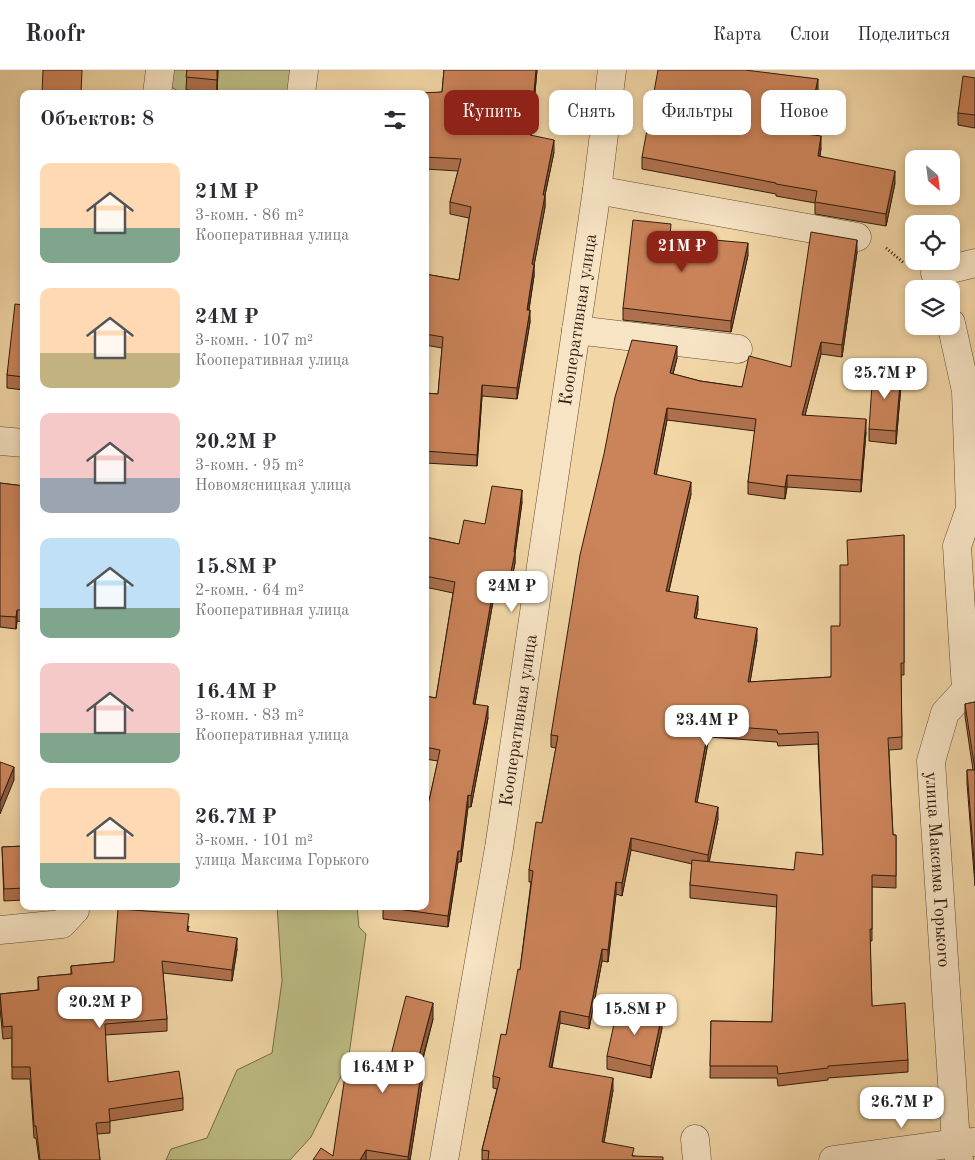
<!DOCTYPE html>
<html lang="ru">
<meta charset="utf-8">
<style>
:root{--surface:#fff;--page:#f2f2f3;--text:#2b2b33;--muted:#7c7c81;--line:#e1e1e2;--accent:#8f2418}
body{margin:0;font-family:"Old Standard TT",serif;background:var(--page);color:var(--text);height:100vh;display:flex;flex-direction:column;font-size:19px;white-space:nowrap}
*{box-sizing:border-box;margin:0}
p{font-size:16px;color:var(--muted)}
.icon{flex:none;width:28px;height:28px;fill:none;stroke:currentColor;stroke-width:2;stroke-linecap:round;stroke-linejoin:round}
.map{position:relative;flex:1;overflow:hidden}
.drawer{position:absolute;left:20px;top:20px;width:409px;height:820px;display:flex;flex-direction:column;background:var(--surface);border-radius:10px;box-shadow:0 2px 8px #0003}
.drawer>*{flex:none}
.banner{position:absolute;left:444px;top:20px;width:456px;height:45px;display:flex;gap:10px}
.needle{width:32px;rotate:152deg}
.fabs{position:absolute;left:905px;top:80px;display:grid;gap:10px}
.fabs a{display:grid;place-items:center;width:55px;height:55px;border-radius:10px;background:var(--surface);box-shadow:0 2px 8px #0003;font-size:25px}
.price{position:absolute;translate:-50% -42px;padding:0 11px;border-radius:10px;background:#fff;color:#222;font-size:16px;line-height:32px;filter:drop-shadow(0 1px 2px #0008)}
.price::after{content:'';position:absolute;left:50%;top:30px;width:15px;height:11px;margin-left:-8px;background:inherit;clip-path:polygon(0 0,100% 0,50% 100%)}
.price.active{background:var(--accent);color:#fff}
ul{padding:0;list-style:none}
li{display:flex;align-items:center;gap:15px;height:125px;padding:0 20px}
li span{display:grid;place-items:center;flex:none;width:140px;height:100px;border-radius:10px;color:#555}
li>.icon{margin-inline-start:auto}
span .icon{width:60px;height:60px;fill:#fffc;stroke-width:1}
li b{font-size:21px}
h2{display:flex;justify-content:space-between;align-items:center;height:60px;padding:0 20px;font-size:21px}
.chip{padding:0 18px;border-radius:10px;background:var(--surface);box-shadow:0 2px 8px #0003;font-size:18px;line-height:45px}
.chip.active{background:var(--accent);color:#fff}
header{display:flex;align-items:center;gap:30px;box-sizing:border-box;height:70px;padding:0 25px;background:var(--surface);border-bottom:1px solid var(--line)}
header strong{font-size:24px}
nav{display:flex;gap:28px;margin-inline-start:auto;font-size:18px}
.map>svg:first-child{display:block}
.green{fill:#bdbd84;stroke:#766c48}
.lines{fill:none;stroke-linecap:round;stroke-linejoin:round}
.minor-casing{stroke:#604a33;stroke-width:29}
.path{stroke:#2f1b0d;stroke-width:3;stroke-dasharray:1 2.5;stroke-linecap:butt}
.minor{stroke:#f7e4c5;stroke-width:28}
.wall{fill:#af714d;stroke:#2f1b0d;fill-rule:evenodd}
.shaded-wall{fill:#8e5c3e;stroke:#2f1b0d}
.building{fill:#cb8359;stroke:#2f1b0d}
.labels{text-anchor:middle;stroke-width:5;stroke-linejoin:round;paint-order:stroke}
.street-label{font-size:18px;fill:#2f1b0d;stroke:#f7e4c5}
</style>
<header>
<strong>Roofr</strong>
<nav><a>Карта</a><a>Слои</a><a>Поделиться</a></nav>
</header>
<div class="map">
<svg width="975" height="1090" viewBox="0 0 975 1090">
<rect width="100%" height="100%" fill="#f2d6a6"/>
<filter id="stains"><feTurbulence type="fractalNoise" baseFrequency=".004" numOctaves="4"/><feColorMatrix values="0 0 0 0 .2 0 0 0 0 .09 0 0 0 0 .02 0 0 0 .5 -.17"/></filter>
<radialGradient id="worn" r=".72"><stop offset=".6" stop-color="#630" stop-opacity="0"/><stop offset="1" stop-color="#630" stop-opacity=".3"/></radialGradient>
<path class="green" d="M173,0H295L290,24L182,23L171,17Z
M277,836H357L359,857L366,864L348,992L311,1067L290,1090H166L171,1079L207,1068L237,1000L272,983L282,911Z"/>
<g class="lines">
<g class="minor-casing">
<g id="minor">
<path d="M157,24L160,0"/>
<path d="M301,24L304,0"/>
<path d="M597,120L857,167"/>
<path d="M941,219L935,203L975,193"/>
<path id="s1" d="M951,253L966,321L970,439L957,476L966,620L945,643L931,691L955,1058L959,1090"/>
<path d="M576,260L738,279"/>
<path d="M0,371L24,373"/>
<path d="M0,860L62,854L75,840V836"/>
<path d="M695,1069L697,1090"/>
<path id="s2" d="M444,1090L499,778L597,120L612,0"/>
<path d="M833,1090L956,1073L974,1072"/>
</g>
</g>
<path class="path" d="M886,178L904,193"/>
<use href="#minor" class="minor"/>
</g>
<path class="wall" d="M187,0H218L217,22L186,20Z
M444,0H537L531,66L554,82L545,125V137L534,195V206L529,240L530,252L517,329L482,326L477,396L425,393V323L438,324L442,278L425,275V204L459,210L469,148L450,144V132L458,101L425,99V24L442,22Z
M975,8V58L958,55V43Z
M818,21L808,64L821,78L820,86L895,113L886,156L815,144V133L776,126V124L642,99V87Z
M857,182L842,287L821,284L805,345L866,362L861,422L787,417L785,429L748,424V412L755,361L667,350L656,405L691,424L669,521L698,539L696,549L757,570L750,612L831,607L840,556L847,495L904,465V605H901L902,679L889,680L893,765H896V818L872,817V871H870L872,936L908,990V1002L828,1008V1010L778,1016L777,1008H710L711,951L772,952L777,837L690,828V815L692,794L631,780L622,826L616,824L608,892L602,891L589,959L560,953L552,998L613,1020L604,1072L634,1086L663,1090H482V1080L497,1019L493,1018V1006L506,965L520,900L531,812H529V800L542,753L556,678L551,677V665L677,288L673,304L700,311L742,317L791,297ZM709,667L777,672L778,676L818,674L823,785L794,800L709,792L718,749L697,732Z
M748,185L731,262L623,250V238Z
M24,235V320L7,318V305Z
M901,315L896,374L869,371V359Z
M0,413L24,416V552L17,551L16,559L0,557Z
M522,432L515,484V493L509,523L495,520L475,634L488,648L471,737H468L461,792H458L448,857L383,849V836L429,731L438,691L425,689V626L436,628L453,523L425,517V467L459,474L485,454Z
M975,632V816L967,713V700H973L965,646V634Z
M24,776V830L4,831L2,777Z
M189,856L188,861L237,879L232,911L163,903L167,949V961L105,965L108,1012L183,1028V1040L110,1051V1063L97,1064L100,1090H39L36,1068H34L30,1009H12V968L3,969L0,939V924L38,920V907L71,904V896L114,892Z
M433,949L421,997L422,1014L410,1090H313L333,1086L389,993Z
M662,958L651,1008L607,999V986Z"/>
<path class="shaded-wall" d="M217,0H218L217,22Z
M536,0H537L530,77V65Z
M818,9V21L806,76V64Z
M821,66V78L818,98V86Z
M554,70V82L545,125V137L532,206V194L543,125Z
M895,101V113L886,156V144Z
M857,170V182L842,287V275Z
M748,173V185L731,262V251Z
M534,195V206L527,251V240Z
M530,240V252L517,329V318Z
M821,272V284L802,357V345Z
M677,276V288L670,315V303Z
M901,302V315L896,374V361Z
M482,315V326L477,396V385Z
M667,338V350L654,417V404Z
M866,349V362L861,422V410Z
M787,405V417L785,429V417Z
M691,412V424L666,533V521Z
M522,420V432L515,484V493L509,523V512Z
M495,509V520L473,645V634Z
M698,526V539L694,560V548Z
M17,540V551L16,559V547Z
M757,558V570L748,624V612Z
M488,636V648L471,737V726Z
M709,655V667L695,744V732Z
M14,697V710L0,744V731Z
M468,725V737L461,792V781Z
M718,737V749L708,798V785Z
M631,768V780L622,826V813Z
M458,781V792L448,857V846Z
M616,812V824L608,892V880Z
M237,868V879L232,911V900Z
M602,879V891L589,959V947Z
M433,933V949L416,1013V997Z
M560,941V953L549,1010V997Z
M662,945V958L651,1008V996Z
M422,998V1014L410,1090H408Z
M613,1008V1020L602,1084V1072Z
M366,1080V1090H360Z"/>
<path class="building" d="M43,0H82L81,24H42Z
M187,0H217V10L186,7Z
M444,0H536L530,65L554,70L543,125H545L532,194L534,195L527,240H530L517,318L482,315L477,385L425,381V323L438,324L443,267L425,264V204L459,210L471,137L450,132L461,89L425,87V24H394L442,22Z
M658,0H745L818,9L806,64L821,66L818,86L895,101L886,144L815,132L817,121L776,114V113L642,87Z
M963,6L975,8V45L958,43Z
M339,21L366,24H339Z
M633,150L671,154L670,166L748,173L731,251L623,238Z
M811,162L857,170L842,275L821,272L802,345L866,349L861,410L787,405L785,417L748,412L756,349L667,338L654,404L691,412L666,521L698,526L694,548L757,558L748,612L831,607V556H840V495H848L847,470L904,465V593H901L902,667L888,668L893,765H896V806L872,805V859H870L872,936L905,933L908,990L828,996V998L778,1004L777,996H710L711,951L772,952L777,825L690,815L692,790L794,800L796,782L823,785L818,662L778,664L777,660L709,655L695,732L718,737L708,785L631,768L622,813L616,812L608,880L602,879L589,947L560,941L549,997L613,1008L602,1072L634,1078L632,1086L663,1087V1090H488L489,1081L482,1080L500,1008L493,1006L501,964L506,965L518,899L520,900L533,801L529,800L536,752L542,753L558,666L551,665L580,485L604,384L615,327L632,270L677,276L670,303L700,311L742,317L749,286L791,297Z
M15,234L24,235V307L7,305Z
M873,300L901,302L896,361L869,359Z
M0,413L24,416V540H17L16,547L0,546Z
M492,416L522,420L514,482H515L509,512L495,509L473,634L488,636L471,726L468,725L461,781H458L448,846L383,837V836H425V731H429L440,680L425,677V626L436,628L455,512L425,506V467L459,474L464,450L485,454Z
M975,632V803L967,700H975L965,634Z
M0,692L14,697L0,731Z
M24,776V818L4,819L2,777Z
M118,839L189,844L187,861L237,868L232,900L162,891L167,949L105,954L108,1012L179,1001L183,1028L109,1039L110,1052L96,1053L100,1090H40L36,1056H34L30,997H12V956L3,957L0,924L39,920L38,907L72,904L71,896L114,892Z
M406,926L433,933L416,997L422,998L408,1087L366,1080L360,1090H313L321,1078L333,1086L348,986L389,993Z
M618,936L662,945L651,996L607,986Z"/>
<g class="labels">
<g class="street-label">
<text dy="6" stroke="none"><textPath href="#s2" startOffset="851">Кооперативная улица</textPath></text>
<text dy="6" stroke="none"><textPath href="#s2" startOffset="446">Кооперативная улица</textPath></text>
<text dy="6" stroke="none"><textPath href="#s1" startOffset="561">улица Максима Горького</textPath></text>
</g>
</g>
<rect width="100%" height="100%" filter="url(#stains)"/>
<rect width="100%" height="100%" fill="url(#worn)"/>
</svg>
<div class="fabs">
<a><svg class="needle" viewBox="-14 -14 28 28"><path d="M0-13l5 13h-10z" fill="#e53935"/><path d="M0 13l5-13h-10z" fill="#7c7c81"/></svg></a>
<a><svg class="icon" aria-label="locate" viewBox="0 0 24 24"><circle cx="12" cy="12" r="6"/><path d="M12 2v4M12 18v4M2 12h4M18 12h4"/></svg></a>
<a><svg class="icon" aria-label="layers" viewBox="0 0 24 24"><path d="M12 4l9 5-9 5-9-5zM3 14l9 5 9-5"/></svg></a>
</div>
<b class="price active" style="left:682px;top:203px">21M ₽</b>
<b class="price" style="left:885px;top:330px">25.7M ₽</b>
<b class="price" style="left:512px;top:543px">24M ₽</b>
<b class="price" style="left:707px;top:677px">23.4M ₽</b>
<b class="price" style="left:100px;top:959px">20.2M ₽</b>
<b class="price" style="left:635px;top:966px">15.8M ₽</b>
<b class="price" style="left:383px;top:1024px">16.4M ₽</b>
<b class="price" style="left:902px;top:1059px">26.7M ₽</b>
<div class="banner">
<a class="chip active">Купить</a>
<a class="chip">Снять</a>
<a class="chip">Фильтры</a>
<a class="chip">Новое</a>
</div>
<section class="drawer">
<h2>Объектов: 8<svg class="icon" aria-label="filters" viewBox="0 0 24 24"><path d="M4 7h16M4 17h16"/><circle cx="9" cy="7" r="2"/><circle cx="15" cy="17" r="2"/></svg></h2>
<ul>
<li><span style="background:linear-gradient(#ffd9b3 65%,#7fa58c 0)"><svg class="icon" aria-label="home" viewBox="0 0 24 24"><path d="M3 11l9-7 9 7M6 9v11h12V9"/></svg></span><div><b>21M ₽</b><p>3-комн. · 86 m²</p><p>Кооперативная улица</p></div></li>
<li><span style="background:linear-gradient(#ffd9b3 65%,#c2b280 0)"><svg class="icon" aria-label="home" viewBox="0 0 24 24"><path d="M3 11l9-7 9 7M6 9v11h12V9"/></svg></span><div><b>24M ₽</b><p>3-комн. · 107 m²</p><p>Кооперативная улица</p></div></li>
<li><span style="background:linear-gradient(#f6c9c9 65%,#9aa5b1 0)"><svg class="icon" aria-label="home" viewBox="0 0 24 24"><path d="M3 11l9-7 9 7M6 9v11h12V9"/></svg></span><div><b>20.2M ₽</b><p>3-комн. · 95 m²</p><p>Новомясницкая улица</p></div></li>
<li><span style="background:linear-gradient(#bfe0f5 70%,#7fa58c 0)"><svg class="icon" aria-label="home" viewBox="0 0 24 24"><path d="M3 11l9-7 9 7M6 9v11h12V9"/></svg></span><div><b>15.8M ₽</b><p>2-комн. · 64 m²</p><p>Кооперативная улица</p></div></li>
<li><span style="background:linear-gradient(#f6c9c9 70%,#7fa58c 0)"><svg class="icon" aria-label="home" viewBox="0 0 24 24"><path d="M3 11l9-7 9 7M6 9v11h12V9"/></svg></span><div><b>16.4M ₽</b><p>3-комн. · 83 m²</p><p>Кооперативная улица</p></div></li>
<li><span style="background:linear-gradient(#ffd9b3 75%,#7fa58c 0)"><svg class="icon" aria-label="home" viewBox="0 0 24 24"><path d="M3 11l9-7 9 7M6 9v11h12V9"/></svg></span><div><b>26.7M ₽</b><p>3-комн. · 101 m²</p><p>улица Максима Горького</p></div></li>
</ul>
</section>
</div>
